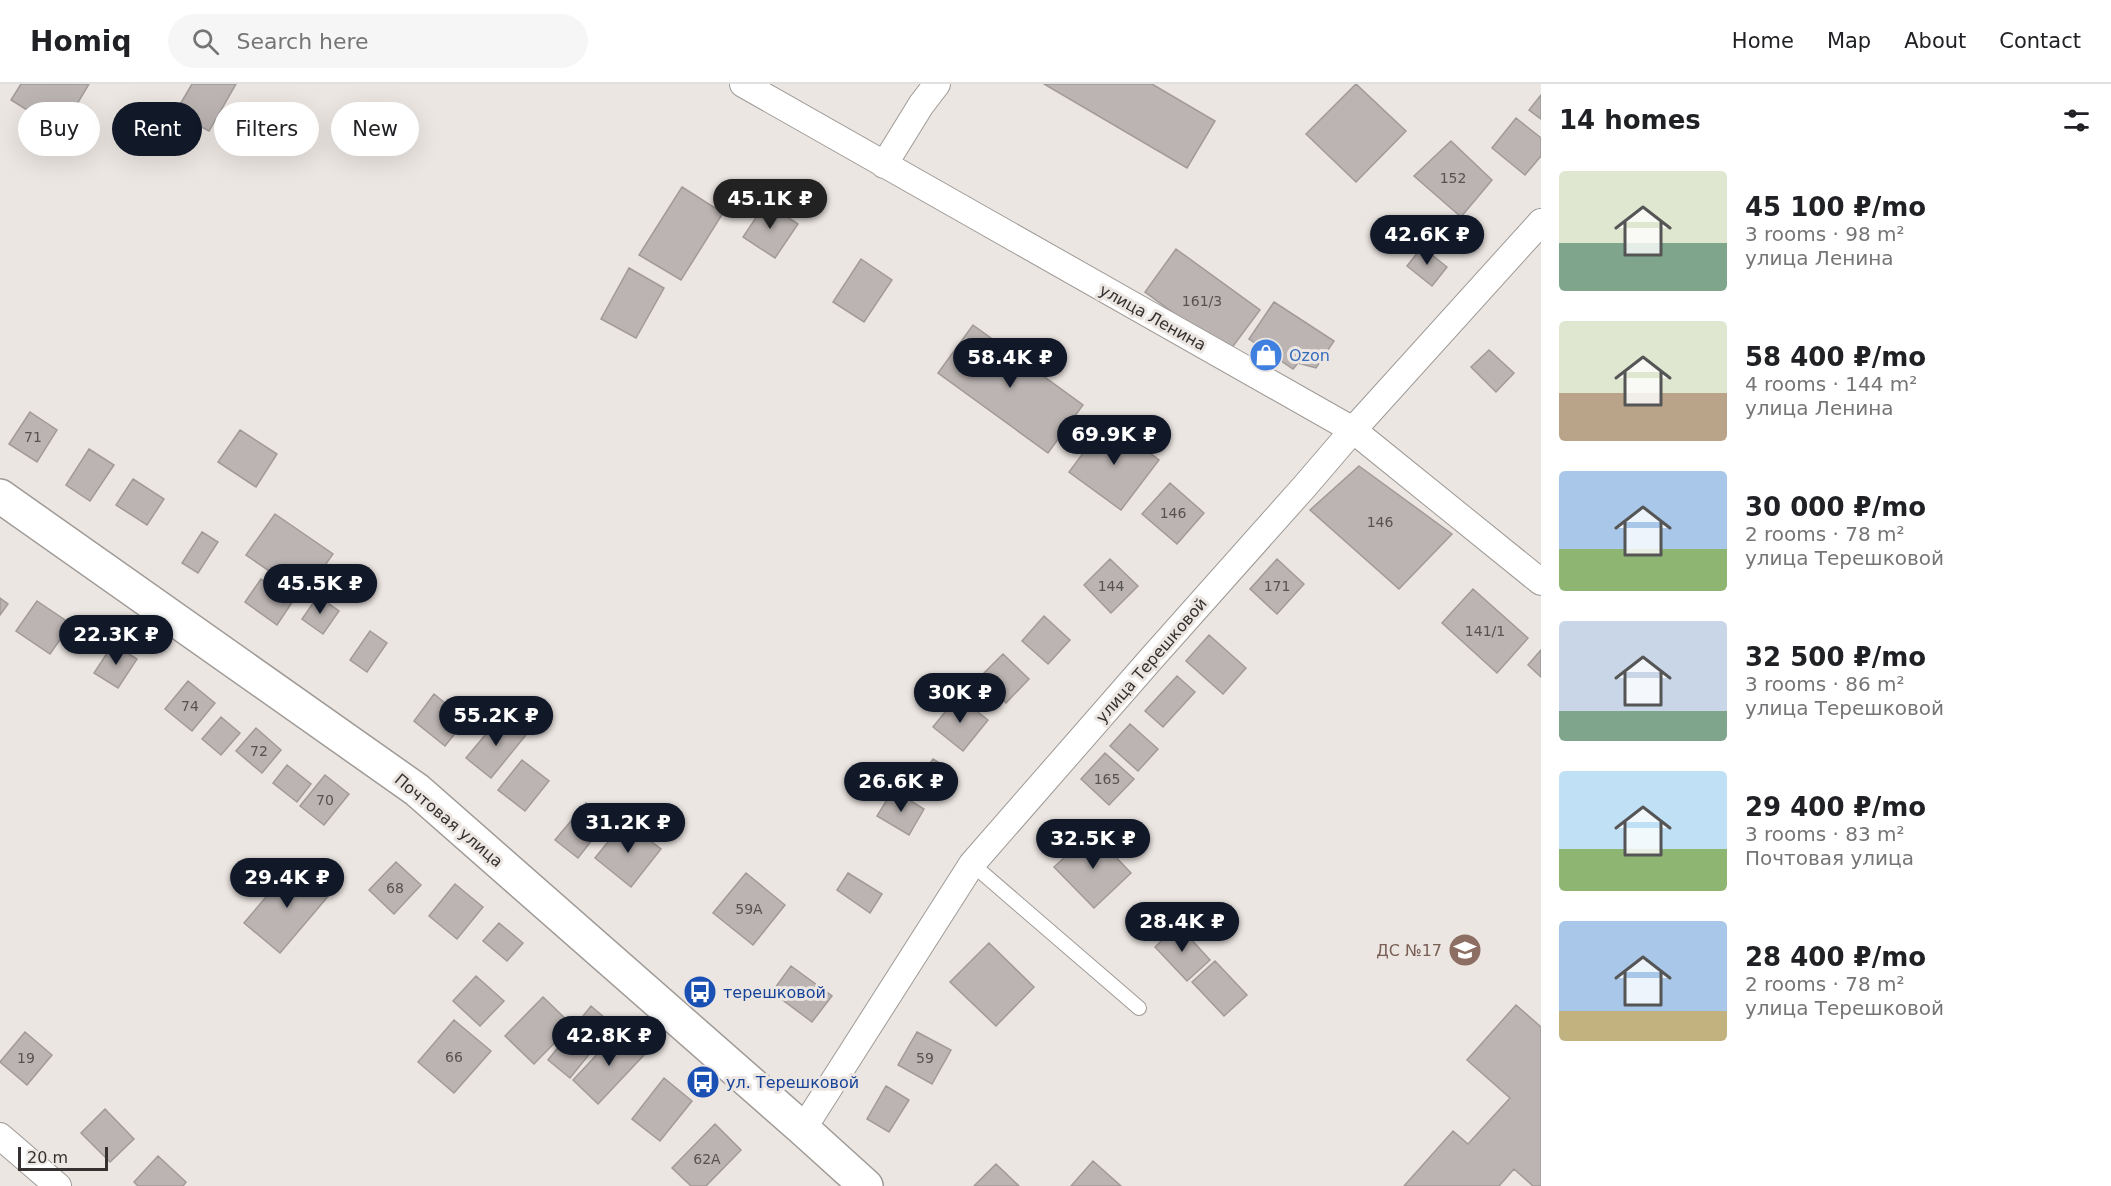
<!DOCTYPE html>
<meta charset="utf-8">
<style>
:root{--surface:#fff;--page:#f6f6f6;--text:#202124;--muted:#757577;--line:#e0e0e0;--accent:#111827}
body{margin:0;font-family:"DejaVu Sans",sans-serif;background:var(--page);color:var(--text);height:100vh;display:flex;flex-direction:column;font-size:22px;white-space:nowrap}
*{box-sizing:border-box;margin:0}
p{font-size:20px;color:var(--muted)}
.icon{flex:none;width:33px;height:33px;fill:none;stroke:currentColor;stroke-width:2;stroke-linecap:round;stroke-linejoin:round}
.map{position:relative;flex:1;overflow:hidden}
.sheet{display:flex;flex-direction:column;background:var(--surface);width:570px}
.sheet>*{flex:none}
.banner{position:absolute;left:18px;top:18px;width:570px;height:54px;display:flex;gap:12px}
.scale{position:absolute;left:18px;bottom:15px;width:90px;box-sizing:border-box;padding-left:6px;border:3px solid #343130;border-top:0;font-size:16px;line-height:21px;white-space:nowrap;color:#343130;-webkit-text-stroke:4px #ece6e2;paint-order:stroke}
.price{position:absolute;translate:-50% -51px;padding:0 14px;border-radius:21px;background:var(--accent);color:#fff;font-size:20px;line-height:39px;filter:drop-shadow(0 2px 3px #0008)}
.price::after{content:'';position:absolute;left:50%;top:36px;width:18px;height:14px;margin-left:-9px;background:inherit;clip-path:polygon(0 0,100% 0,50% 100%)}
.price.on{background:#222;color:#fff}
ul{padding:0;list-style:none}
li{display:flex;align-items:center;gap:18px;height:150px;padding:0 18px}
li span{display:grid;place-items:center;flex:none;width:168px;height:120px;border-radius:6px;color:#555}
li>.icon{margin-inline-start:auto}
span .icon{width:72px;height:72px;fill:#fffc;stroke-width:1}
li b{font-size:26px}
h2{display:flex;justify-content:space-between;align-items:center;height:72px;padding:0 18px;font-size:26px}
.pill{padding:0 21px;border-radius:27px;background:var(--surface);box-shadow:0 6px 24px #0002;font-size:21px;line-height:54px}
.pill.on{background:var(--accent);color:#fff}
header{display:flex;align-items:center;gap:36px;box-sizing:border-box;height:84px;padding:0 30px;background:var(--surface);border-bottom:2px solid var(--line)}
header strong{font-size:28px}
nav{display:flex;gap:33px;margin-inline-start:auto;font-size:21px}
.search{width:420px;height:54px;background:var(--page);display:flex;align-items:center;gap:15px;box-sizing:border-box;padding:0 21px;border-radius:33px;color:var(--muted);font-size:22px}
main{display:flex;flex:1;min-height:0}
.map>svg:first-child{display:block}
.building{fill:#bbb4b2;stroke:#a09a98;stroke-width:1.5}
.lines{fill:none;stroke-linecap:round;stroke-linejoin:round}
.lane-casing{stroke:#9f9a96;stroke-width:16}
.street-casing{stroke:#9f9a96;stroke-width:28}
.secondary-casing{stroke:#9f9a96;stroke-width:36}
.lane{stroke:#fff;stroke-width:14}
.street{stroke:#fff;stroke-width:26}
.secondary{stroke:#fff;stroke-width:33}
.labels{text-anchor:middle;stroke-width:6;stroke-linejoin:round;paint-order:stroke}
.number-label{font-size:14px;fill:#565250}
.street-label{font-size:16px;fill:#343130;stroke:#ece6e2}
.shop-label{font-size:16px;fill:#366cbe;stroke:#ece6e2;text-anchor:start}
.education-label{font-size:16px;fill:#785e54;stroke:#ece6e2;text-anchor:end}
.transit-label{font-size:16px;fill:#164399;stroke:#ece6e2;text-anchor:start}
</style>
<header>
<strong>Homiq</strong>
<div class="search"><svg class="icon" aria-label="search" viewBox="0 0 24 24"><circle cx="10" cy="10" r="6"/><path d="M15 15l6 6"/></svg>Search here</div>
<nav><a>Home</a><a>Map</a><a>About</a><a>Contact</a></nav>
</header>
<main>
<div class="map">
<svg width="1541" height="1102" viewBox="0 0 1541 1102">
<rect width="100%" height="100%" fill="#ece6e2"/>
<path class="building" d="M21,0H89L61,47L11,16Z
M192,0H236L209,47L175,29Z
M1044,0H1152L1215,37L1187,84Z
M1356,0L1406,47L1356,98L1306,50Z
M1541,11V35L1529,26Z
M1516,34L1541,54V72L1525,91L1492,64Z
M1451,57L1492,96L1461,133L1414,92Z
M682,103L723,129L681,196L639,171Z
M766,119L798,140L775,174L743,153Z
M1422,163L1447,183L1432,202L1407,182Z
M1176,165L1260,226L1228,269L1145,208Z
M861,175L892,196L864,238L833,218Z
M629,184L664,204L636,254L601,235Z
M1274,218L1334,257L1316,284L1298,279L1293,285L1249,255Z
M973,241L1083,321L1048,369L938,289Z
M1489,266L1514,289L1496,308L1471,283Z
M30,328L57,346L37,378L9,360Z
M1107,337L1159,376L1121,426L1069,388Z
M240,346L277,370L256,403L218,378Z
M89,365L114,381L90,417L66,401Z
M1359,382L1452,450L1399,505L1310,426Z
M133,395L164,415L147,441L116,421Z
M1170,399L1204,429L1177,460L1142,430Z
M275,430L333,470L304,511L246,471Z
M202,448L218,458L198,489L182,479Z
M1110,475L1138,502L1111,529L1084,501Z
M1277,475L1304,500L1277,530L1250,505Z
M261,495L293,517L277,541L245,518Z
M1473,505L1528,554L1497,589L1442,539Z
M318,512L339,527L323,550L302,535Z
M0,514L8,520L0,531Z
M37,517L71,540L50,570L16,547Z
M1044,532L1070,556L1048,580L1022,557Z
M370,547L387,559L367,588L350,576Z
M1209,551L1246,584L1223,610L1186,577Z
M113,560L137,575L118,604L94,589Z
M1541,566V593L1528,581Z
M1003,570L1029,595L1006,619L980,593Z
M1177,592L1195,608L1163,643L1145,627Z
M188,597L215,619L192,647L165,625Z
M434,610L466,636L445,662L414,637Z
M958,612L988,636L963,667L933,643Z
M501,632L526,651L491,694L466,674Z
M221,633L240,649L221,671L202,655Z
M1130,640L1158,665L1138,687L1110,662Z
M256,644L281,666L262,689L236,667Z
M1105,669L1134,695L1109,721L1081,695Z
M933,675L951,686L932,713L915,701Z
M522,676L549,697L525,727L498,706Z
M287,681L311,700L297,718L273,699Z
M325,691L349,710L324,741L300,722Z
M893,706L924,725L909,751L877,732Z
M586,719L608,736L578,774L555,756Z
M625,737L661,765L631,803L595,774Z
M1092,748L1131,789L1094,824L1054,783Z
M396,778L421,801L394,830L369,806Z
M294,780L330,810L280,869L244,839Z
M746,789L785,821L753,861L713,829Z
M848,789L882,810L870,829L837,806Z
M455,800L483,823L457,855L429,832Z
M499,839L523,859L507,877L483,857Z
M1178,841L1210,876L1187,897L1155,863Z
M989,859L1034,903L996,942L950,898Z
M1215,877L1247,911L1224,932L1192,898Z
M791,882L832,912L812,938L772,908Z
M476,892L504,917L480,942L453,917Z
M543,913L572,941L534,980L505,952Z
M1516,921L1541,943V1102H1533L1514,1085L1499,1102H1404L1453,1047L1468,1060L1510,1014L1467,976Z
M591,922L613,941L570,994L548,976Z
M454,936L491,967L454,1009L418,978Z
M620,946L645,970L598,1020L573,996Z
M25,948L52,971L27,1001L0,978Z
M917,948L951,966L932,1000L898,981Z
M664,994L692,1017L660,1057L632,1035Z
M886,1002L909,1016L889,1048L867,1035Z
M105,1025L134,1055L110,1078L81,1049Z
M715,1040L741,1066L706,1102H691L672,1084Z
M158,1072L186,1098L183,1102H138L134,1098Z
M1093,1077L1121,1102H1071Z
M996,1080L1019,1102H974Z"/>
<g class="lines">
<g class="lane-casing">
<path id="lane" d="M972,780L1139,924"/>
</g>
<g class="street-casing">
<path id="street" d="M743,0L1353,346L1541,498
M884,81L921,21L937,0
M803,1045L972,780L1151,575L1305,402L1353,346L1541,138
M0,1052L58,1102"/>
</g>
<g class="secondary-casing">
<path id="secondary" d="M0,412L417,706L803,1045L866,1102"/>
</g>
<use href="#lane" class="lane"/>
<use href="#street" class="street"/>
<use href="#secondary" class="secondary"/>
</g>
<defs>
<g id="shop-disc" transform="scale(1.725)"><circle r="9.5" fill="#3f7fe0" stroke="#ece6e2"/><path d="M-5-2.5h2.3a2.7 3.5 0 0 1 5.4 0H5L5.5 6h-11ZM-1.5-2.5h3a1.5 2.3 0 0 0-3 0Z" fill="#fff"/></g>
<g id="school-disc" transform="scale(1.725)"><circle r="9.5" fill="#8d6e63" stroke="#ece6e2"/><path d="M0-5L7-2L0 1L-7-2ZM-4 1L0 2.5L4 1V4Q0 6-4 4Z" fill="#fff"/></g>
<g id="bus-disc" transform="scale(1.725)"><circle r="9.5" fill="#1a4fb4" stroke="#ece6e2"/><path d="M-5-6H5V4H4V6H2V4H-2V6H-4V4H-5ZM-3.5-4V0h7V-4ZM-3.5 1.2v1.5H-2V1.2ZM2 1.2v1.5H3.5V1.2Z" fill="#fff"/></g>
</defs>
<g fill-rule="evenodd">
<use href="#shop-disc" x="1266" y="271"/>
<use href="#school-disc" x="1465" y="866"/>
<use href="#bus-disc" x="700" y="908"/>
<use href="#bus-disc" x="703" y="998"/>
</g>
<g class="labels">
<g class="number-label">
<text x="1453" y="99">152</text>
<text x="1202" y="222">161/3</text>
<text x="33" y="358">71</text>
<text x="1173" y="434">146</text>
<text x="1380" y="443">146</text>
<text x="1111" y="507">144</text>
<text x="1277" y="507">171</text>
<text x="1485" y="552">141/1</text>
<text x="190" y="627">74</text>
<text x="259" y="672">72</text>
<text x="1107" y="700">165</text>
<text x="325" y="721">70</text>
<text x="395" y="809">68</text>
<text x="749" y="830">59А</text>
<text x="454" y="978">66</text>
<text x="26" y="979">19</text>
<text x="925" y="979">59</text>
<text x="707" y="1080">62А</text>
</g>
<g class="street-label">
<text transform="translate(1153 233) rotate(29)" y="6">улица Ленина</text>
<text transform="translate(1151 576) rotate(-49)" y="6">улица Терешковой</text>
<text transform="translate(449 736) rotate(40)" y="6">Почтовая улица</text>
</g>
<g class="shop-label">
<text x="1289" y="277">Ozon</text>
</g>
<g class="education-label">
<text x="1442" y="872">ДС №17</text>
</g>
<g class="transit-label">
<text x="723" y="914">терешковой</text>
<text x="726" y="1004">ул. Терешковой</text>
</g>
</g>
</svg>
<div class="scale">20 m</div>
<b class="price on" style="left:770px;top:146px">45.1K ₽</b>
<b class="price" style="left:1427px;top:182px">42.6K ₽</b>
<b class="price" style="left:1010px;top:305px">58.4K ₽</b>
<b class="price" style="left:1114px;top:382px">69.9K ₽</b>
<b class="price" style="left:320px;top:531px">45.5K ₽</b>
<b class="price" style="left:116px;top:582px">22.3K ₽</b>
<b class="price" style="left:960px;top:640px">30K ₽</b>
<b class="price" style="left:496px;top:663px">55.2K ₽</b>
<b class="price" style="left:901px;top:729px">26.6K ₽</b>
<b class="price" style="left:628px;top:770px">31.2K ₽</b>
<b class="price" style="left:1093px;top:786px">32.5K ₽</b>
<b class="price" style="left:287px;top:825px">29.4K ₽</b>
<b class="price" style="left:1182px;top:869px">28.4K ₽</b>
<b class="price" style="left:609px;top:983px">42.8K ₽</b>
<div class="banner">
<a class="pill">Buy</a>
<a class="pill on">Rent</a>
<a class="pill">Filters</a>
<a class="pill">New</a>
</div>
</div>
<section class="sheet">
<h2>14 homes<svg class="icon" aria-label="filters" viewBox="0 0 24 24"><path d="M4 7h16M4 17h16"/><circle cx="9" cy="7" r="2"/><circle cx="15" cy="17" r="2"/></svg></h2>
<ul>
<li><span style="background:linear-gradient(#dfe7d0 60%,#7fa58c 0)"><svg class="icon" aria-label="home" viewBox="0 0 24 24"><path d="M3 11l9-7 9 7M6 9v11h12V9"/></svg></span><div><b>45 100 ₽/mo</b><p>3 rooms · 98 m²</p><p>улица Ленина</p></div></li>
<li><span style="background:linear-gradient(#dfe7d0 60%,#b9a48a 0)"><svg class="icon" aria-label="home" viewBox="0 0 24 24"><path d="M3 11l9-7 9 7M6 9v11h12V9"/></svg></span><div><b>58 400 ₽/mo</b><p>4 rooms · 144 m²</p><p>улица Ленина</p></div></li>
<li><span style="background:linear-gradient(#a9c7e8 65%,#8fb573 0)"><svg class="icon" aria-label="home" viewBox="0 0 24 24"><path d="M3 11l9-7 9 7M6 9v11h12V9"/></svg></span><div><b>30 000 ₽/mo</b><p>2 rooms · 78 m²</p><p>улица Терешковой</p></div></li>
<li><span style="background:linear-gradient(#c9d6e8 75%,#7fa58c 0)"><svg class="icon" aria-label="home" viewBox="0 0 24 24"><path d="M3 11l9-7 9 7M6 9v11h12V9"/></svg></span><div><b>32 500 ₽/mo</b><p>3 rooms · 86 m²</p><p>улица Терешковой</p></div></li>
<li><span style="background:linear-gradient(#bfe0f5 65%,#8fb573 0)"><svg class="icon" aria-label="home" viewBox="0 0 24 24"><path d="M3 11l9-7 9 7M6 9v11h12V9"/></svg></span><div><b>29 400 ₽/mo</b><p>3 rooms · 83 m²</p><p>Почтовая улица</p></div></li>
<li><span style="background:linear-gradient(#a9c7e8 75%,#c2b280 0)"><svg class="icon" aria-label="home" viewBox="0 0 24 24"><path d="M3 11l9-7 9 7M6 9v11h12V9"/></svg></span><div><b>28 400 ₽/mo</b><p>2 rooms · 78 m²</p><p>улица Терешковой</p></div></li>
</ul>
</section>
</main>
